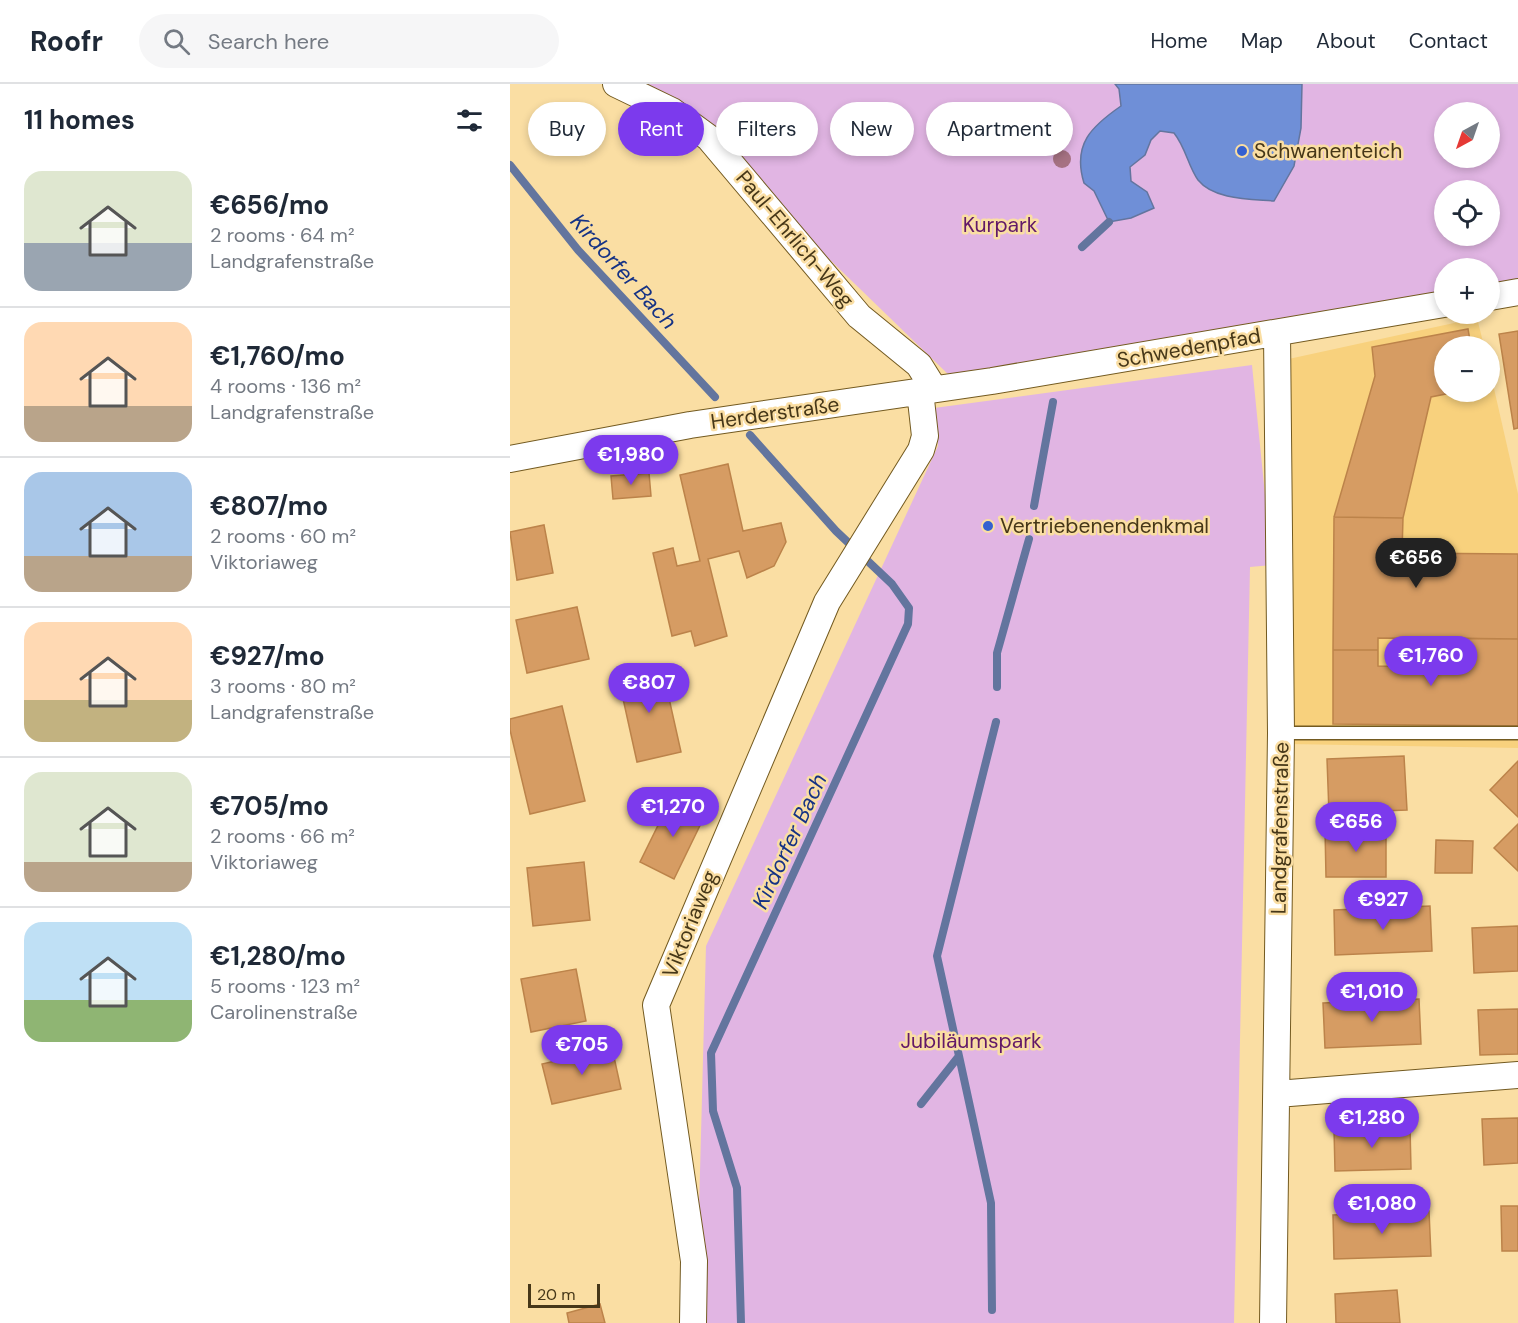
<!DOCTYPE html>
<meta charset="utf-8">
<style>
:root{--surface:#fff;--page:#f6f6f7;--text:#1f2937;--muted:#747a83;--line:#e0e1e3;--accent:#7c3aed}
body{margin:0;font-family:"DM Sans",sans-serif;background:var(--page);color:var(--text);height:100vh;display:flex;flex-direction:column;font-size:22px;white-space:nowrap}
*{box-sizing:border-box;margin:0}
p{font-size:20px;color:var(--muted)}
.icon{flex:none;width:33px;height:33px;fill:none;stroke:currentColor;stroke-width:2;stroke-linecap:round;stroke-linejoin:round}
.map{position:relative;flex:1;overflow:hidden}
.sheet{display:flex;flex-direction:column;background:var(--surface);width:510px}
.sheet>*{flex:none}
.top-card{position:absolute;left:18px;top:18px;width:570px;height:54px;display:flex;gap:12px}
.needle{width:39px;rotate:220deg}
.fabs{position:absolute;left:924px;top:18px;display:grid;gap:12px}
.fabs a{display:grid;place-items:center;width:66px;height:66px;border-radius:50%;background:var(--surface);box-shadow:0 3px 9px #0003;font-size:30px}
.scale{position:absolute;left:18px;bottom:15px;width:72px;box-sizing:border-box;padding-left:6px;border:3px solid #463718;border-top:0;font-size:16px;line-height:21px;white-space:nowrap;color:#463718;-webkit-text-stroke:4px #fadea3;paint-order:stroke}
.price{position:absolute;translate:-50% -51px;padding:0 14px;border-radius:21px;background:var(--accent);color:#fff;font-size:20px;line-height:39px;filter:drop-shadow(0 2px 3px #0008)}
.price::after{content:'';position:absolute;left:50%;top:36px;width:18px;height:14px;margin-left:-9px;background:inherit;clip-path:polygon(0 0,100% 0,50% 100%)}
.price.current{background:#222;color:#fff}
ul{padding:0;list-style:none}
li{display:flex;align-items:center;gap:18px;height:150px;padding:0 24px}
li+li{border-top:2px solid var(--line)}
li span{display:grid;place-items:center;flex:none;width:168px;height:120px;border-radius:18px;color:#555}
li>.icon{margin-inline-start:auto}
span .icon{width:72px;height:72px;fill:#fffc;stroke-width:1}
li b{font-size:26px}
h2{display:flex;justify-content:space-between;align-items:center;height:72px;padding:0 24px;font-size:26px}
.tag{padding:0 21px;border-radius:27px;background:var(--surface);box-shadow:0 3px 9px #0003;font-size:21px;line-height:54px}
.tag.current{background:var(--accent);color:#fff}
header{display:flex;align-items:center;gap:36px;box-sizing:border-box;height:84px;padding:0 30px;background:var(--surface);border-bottom:2px solid var(--line)}
header strong{font-size:28px}
nav{display:flex;gap:33px;margin-inline-start:auto;font-size:21px}
.search{width:420px;height:54px;background:var(--page);display:flex;align-items:center;gap:15px;box-sizing:border-box;padding:0 21px;border-radius:33px;color:var(--muted);font-size:22px}
main{display:flex;flex:1;min-height:0}
.map>svg:first-child{display:block}
.built{fill:#f8d17d}
.green{fill:#e1b5e3;fill-rule:evenodd}
.water{fill:#6f8fd7;stroke:#63759e;stroke-width:1.5}
.lines{fill:none;stroke-linecap:round;stroke-linejoin:round}
.stream{stroke:#63759e;stroke-width:8}
.building{fill:#d69c63;stroke:#bc834a;stroke-width:1.5}
.lane-casing{stroke:#735a20;stroke-width:15}
.street-casing{stroke:#735a20;stroke-width:28}
.lane{stroke:#fff;stroke-width:12}
.street{stroke:#fff;stroke-width:26}
.tree{fill:#a67283}
.poi-dot{fill:#3560d0;stroke:#fadea3;stroke-width:2}
.labels{text-anchor:middle;stroke-width:5;stroke-linejoin:round;paint-order:stroke}
.poi-label{font-size:21px;fill:#463718;stroke:#fadea3;text-anchor:start}
.park-label{font-size:21px;fill:#621968;stroke:#fadea3}
.street-label{font-size:21px;fill:#463718;stroke:#fadea3}
.water-label{font-size:22px;font-style:italic;fill:#153285;stroke:#fadea3}
</style>
<header>
<strong>Roofr</strong>
<div class="search"><svg class="icon" aria-label="search" viewBox="0 0 24 24"><circle cx="10" cy="10" r="6"/><path d="M15 15l6 6"/></svg>Search here</div>
<nav><a>Home</a><a>Map</a><a>About</a><a>Contact</a></nav>
</header>
<main>
<section class="sheet">
<h2>11 homes<svg class="icon" aria-label="filters" viewBox="0 0 24 24"><path d="M4 7h16M4 17h16"/><circle cx="9" cy="7" r="2"/><circle cx="15" cy="17" r="2"/></svg></h2>
<ul>
<li><span style="background:linear-gradient(#dfe7d0 60%,#9aa5b1 0)"><svg class="icon" aria-label="home" viewBox="0 0 24 24"><path d="M3 11l9-7 9 7M6 9v11h12V9"/></svg></span><div><b>€656/mo</b><p>2 rooms · 64 m²</p><p>Landgrafenstraße</p></div></li>
<li><span style="background:linear-gradient(#ffd9b3 70%,#b9a48a 0)"><svg class="icon" aria-label="home" viewBox="0 0 24 24"><path d="M3 11l9-7 9 7M6 9v11h12V9"/></svg></span><div><b>€1,760/mo</b><p>4 rooms · 136 m²</p><p>Landgrafenstraße</p></div></li>
<li><span style="background:linear-gradient(#a9c7e8 70%,#b9a48a 0)"><svg class="icon" aria-label="home" viewBox="0 0 24 24"><path d="M3 11l9-7 9 7M6 9v11h12V9"/></svg></span><div><b>€807/mo</b><p>2 rooms · 60 m²</p><p>Viktoriaweg</p></div></li>
<li><span style="background:linear-gradient(#ffd9b3 65%,#c2b280 0)"><svg class="icon" aria-label="home" viewBox="0 0 24 24"><path d="M3 11l9-7 9 7M6 9v11h12V9"/></svg></span><div><b>€927/mo</b><p>3 rooms · 80 m²</p><p>Landgrafenstraße</p></div></li>
<li><span style="background:linear-gradient(#dfe7d0 75%,#b9a48a 0)"><svg class="icon" aria-label="home" viewBox="0 0 24 24"><path d="M3 11l9-7 9 7M6 9v11h12V9"/></svg></span><div><b>€705/mo</b><p>2 rooms · 66 m²</p><p>Viktoriaweg</p></div></li>
<li><span style="background:linear-gradient(#bfe0f5 65%,#8fb573 0)"><svg class="icon" aria-label="home" viewBox="0 0 24 24"><path d="M3 11l9-7 9 7M6 9v11h12V9"/></svg></span><div><b>€1,280/mo</b><p>5 rooms · 123 m²</p><p>Carolinenstraße</p></div></li>
</ul>
</section>
<div class="map">
<svg width="1008" height="1239" viewBox="0 0 1008 1239">
<rect width="100%" height="100%" fill="#fadea3"/>
<path class="built" d="M967,234L974,262H934V308H980V287L1008,410V664L778,660L774,276Z"/>
<path class="green" d="M127,0H1008V196L980,201V184H934V209L441,293L282,139L222,61L181,27ZM934,28H980V74H934ZM934,106H980V152H934Z
M742,281L762,481L740,483L724,1239H186L196,862L428,362L424,324Z"/>
<path class="water" d="M605,0H792L791,44L784,82L764,117C741,115 704,116 688,96C678,82 676,64 664,49L650,47L641,56L635,71L620,83L621,97L637,108L644,124L621,134L599,138L584,107L574,99C562,60 582,42 611,22L609,5Z"/>
<g class="lines">
<path class="stream" d="M0,81L68,166L205,313
M572,163L599,138
M524,422L543,318
M487,603V569L519,455
M449,972L481,1119L482,1226
M411,1020L449,972L427,872L486,638
M231,1239L227,1104L203,1027L201,969L398,540L399,524L382,500L326,447L240,351"/>
</g>
<path class="building" d="M958,245L961,262H934V308H946L921,313L893,434L824,433L865,292L862,263Z
M1008,247V344L1004,345L989,250Z
M218,380L233,447L271,439L276,458L264,482L237,494L229,467L198,475L217,552L185,562L181,547L162,552L143,469L163,464L167,482L190,477L170,391Z
M139,389L141,412L103,415L101,392Z
M824,433L893,434L892,469L1008,470V555L868,554V566H823Z
M34,441L43,489L7,496L0,448Z
M67,523L79,575L17,589L6,536Z
M928,554L1008,555V642L823,640V566H868V582L928,583Z
M152,583L171,668L127,678L108,592Z
M52,622L75,717L20,730L0,646V635Z
M894,672L897,726L819,729L817,675Z
M1008,677V733L980,706Z
M162,713L196,729L164,795L130,778Z
M1008,740V787L984,764Z
M815,745H876V793H816Z
M926,756L963,757L962,789H925Z
M74,778L80,836L23,842L17,784Z
M920,822L922,867L825,871L824,826Z
M1008,842V887L964,889L962,844Z
M66,885L76,937L21,948L11,895Z
M909,915L911,960L815,964L813,919Z
M1008,925V970L970,971L968,926Z
M102,964L111,1005L42,1020L32,980Z
M1008,1034V1079L974,1081L972,1035Z
M900,1043L901,1085L825,1087L824,1045Z
M991,1122H1008V1167H992Z
M919,1127L921,1172L824,1175L823,1131Z
M887,1206L890,1239H826L825,1210Z
M90,1220L95,1239H59L57,1229Z"/>
<g class="lines">
<g class="lane-casing">
<path id="lane" d="M771,649H1008"/>
</g>
<g class="street-casing">
<path id="street" d="M106,0L162,27L199,54L349,232L409,281L424,305
M980,213L1008,208
M0,375L180,341L482,297L934,220
M767,1010L1008,991
M183,1239L184,1177L146,921L317,518L411,366L415,352L410,307
M763,1239L771,649L767,249"/>
</g>
<use href="#lane" class="lane"/>
<use href="#street" class="street"/>
</g>
<circle class="tree" cx="552" cy="75" r="9"/>
<g class="poi-dot">
<circle cx="732" cy="67" r="6"/>
<circle cx="478" cy="442" r="6"/>
</g>
<g class="labels">
<g class="poi-label">
<text x="744" y="74">Schwanenteich</text>
<text x="490" y="449">Vertriebenendenkmal</text>
</g>
<g class="park-label">
<text x="490" y="148">Kurpark</text>
<text x="461" y="964">Jubiläumspark</text>
</g>
<g class="street-label">
<text transform="translate(285 155) rotate(50)" y="7">Paul-Ehrlich-Weg</text>
<text transform="translate(679 264) rotate(-10)" y="7">Schwedenpfad</text>
<text transform="translate(265 329) rotate(-8)" y="7">Herderstraße</text>
<text transform="translate(770 744) rotate(-89)" y="7">Landgrafenstraße</text>
<text transform="translate(180 840) rotate(-68)" y="7">Viktoriaweg</text>
</g>
<g class="water-label">
<text transform="translate(114 187) rotate(48)" y="8">Kirdorfer Bach</text>
<text transform="translate(279 757) rotate(-65)" y="8">Kirdorfer Bach</text>
</g>
</g>
</svg>
<div class="fabs">
<a><svg class="needle" viewBox="-14 -14 28 28"><path d="M0-13l5 13h-10z" fill="#e53935"/><path d="M0 13l5-13h-10z" fill="#747a83"/></svg></a>
<a><svg class="icon" aria-label="locate" viewBox="0 0 24 24"><circle cx="12" cy="12" r="6"/><path d="M12 2v4M12 18v4M2 12h4M18 12h4"/></svg></a>
<a>+</a>
<a>−</a>
</div>
<div class="scale">20 m</div>
<b class="price" style="left:121px;top:402px">€1,980</b>
<b class="price current" style="left:906px;top:505px">€656</b>
<b class="price" style="left:921px;top:603px">€1,760</b>
<b class="price" style="left:139px;top:630px">€807</b>
<b class="price" style="left:163px;top:754px">€1,270</b>
<b class="price" style="left:846px;top:769px">€656</b>
<b class="price" style="left:873px;top:847px">€927</b>
<b class="price" style="left:862px;top:939px">€1,010</b>
<b class="price" style="left:72px;top:992px">€705</b>
<b class="price" style="left:862px;top:1065px">€1,280</b>
<b class="price" style="left:872px;top:1151px">€1,080</b>
<div class="top-card">
<a class="tag">Buy</a>
<a class="tag current">Rent</a>
<a class="tag">Filters</a>
<a class="tag">New</a>
<a class="tag">Apartment</a>
</div>
</div>
</main>
